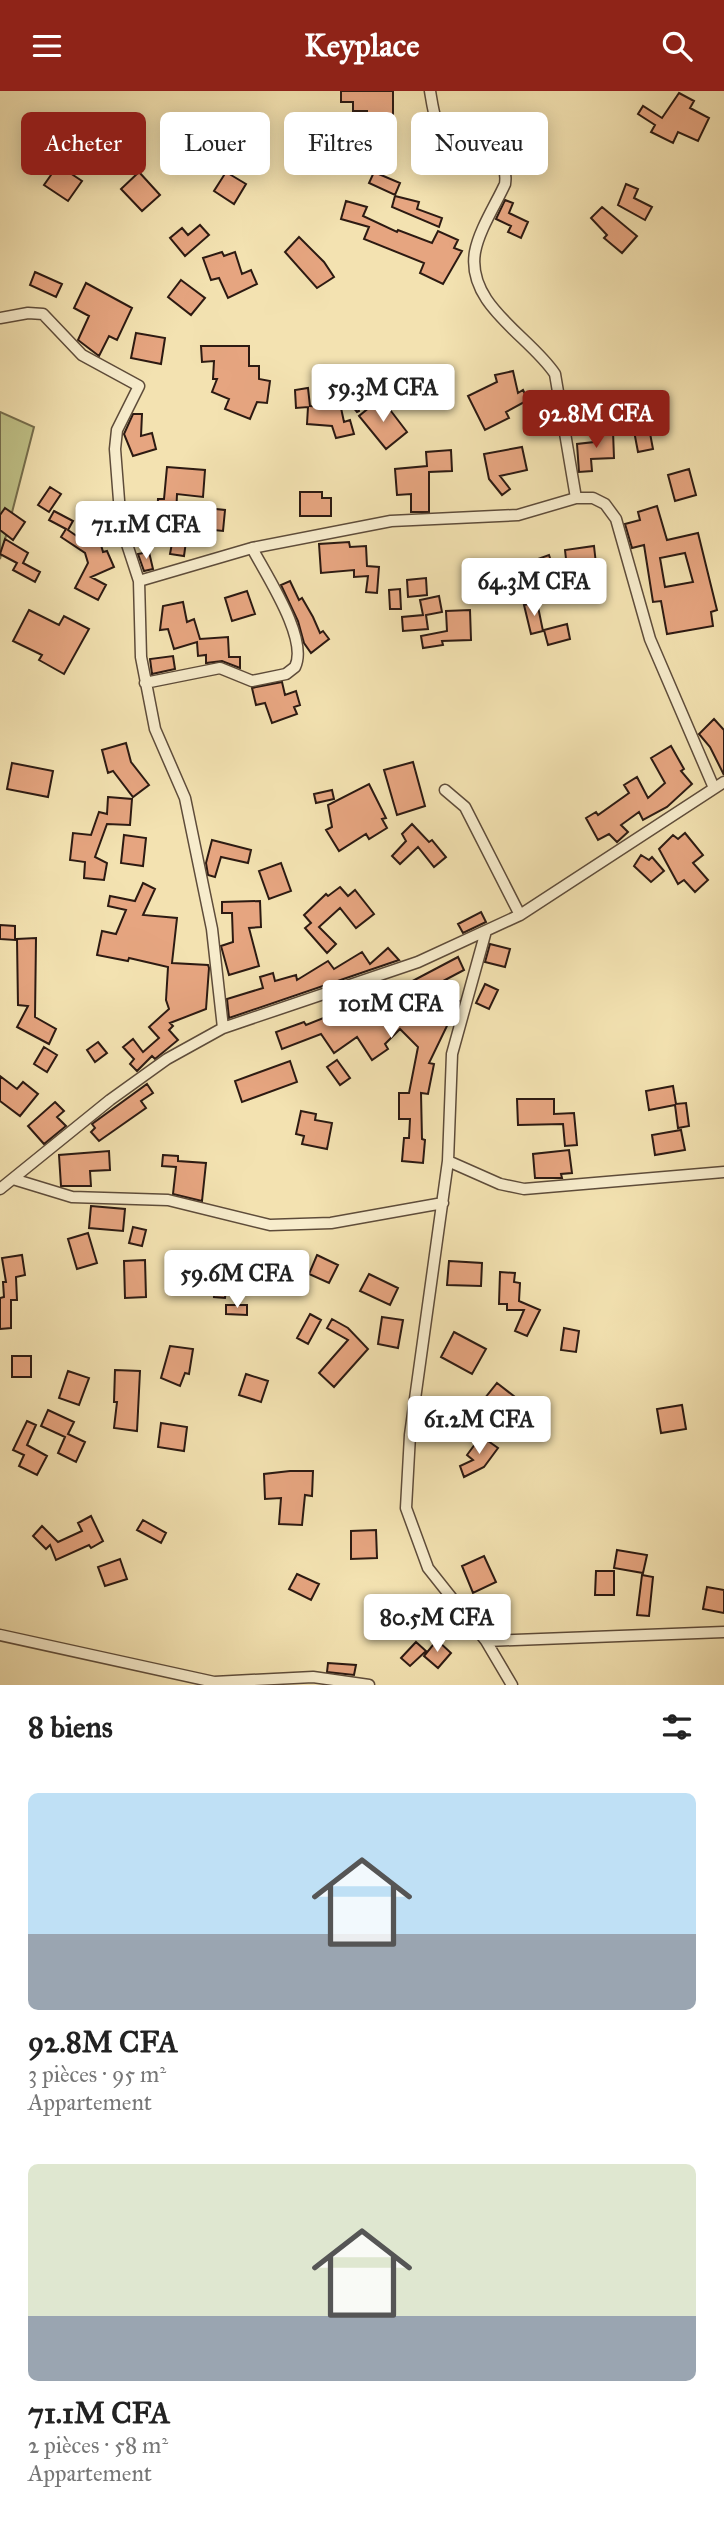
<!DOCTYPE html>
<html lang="fr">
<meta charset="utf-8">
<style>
:root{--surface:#fff;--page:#f6f6f6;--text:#222;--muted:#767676;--accent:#8f2418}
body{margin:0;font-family:"IM FELL Great Primer",serif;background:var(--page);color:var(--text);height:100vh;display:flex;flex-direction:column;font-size:26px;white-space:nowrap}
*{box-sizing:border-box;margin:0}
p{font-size:23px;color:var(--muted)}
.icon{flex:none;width:38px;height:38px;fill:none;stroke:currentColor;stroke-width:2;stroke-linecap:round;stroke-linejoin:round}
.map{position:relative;height:1594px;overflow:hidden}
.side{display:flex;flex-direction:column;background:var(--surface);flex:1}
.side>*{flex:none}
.hud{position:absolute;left:21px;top:21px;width:682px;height:63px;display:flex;gap:14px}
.price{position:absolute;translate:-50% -60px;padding:0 16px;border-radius:7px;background:#fff;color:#222;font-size:23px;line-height:46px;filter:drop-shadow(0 2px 4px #0008)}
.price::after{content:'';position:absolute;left:50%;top:42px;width:21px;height:16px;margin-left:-10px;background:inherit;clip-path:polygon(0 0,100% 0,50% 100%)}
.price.current{background:var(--accent);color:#fff}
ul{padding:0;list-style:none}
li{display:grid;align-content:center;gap:14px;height:371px;padding:0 28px}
li span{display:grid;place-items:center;height:217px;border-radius:10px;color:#555}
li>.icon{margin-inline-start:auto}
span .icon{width:126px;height:126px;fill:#fffc;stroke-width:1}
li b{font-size:30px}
h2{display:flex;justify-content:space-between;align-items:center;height:84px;padding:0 28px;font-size:30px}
.tag{padding:0 24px;border-radius:10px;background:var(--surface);box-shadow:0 4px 18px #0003;font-size:24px;line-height:63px}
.tag.current{background:var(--accent);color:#fff}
header{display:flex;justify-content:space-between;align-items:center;height:91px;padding:0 28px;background:var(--accent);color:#fff;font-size:32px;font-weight:700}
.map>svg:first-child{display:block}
.green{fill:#c0c288;stroke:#766e4d;stroke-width:2}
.building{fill:#e6a580;stroke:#2c1a12;stroke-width:2;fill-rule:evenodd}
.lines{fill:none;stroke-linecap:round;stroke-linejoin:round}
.minor-casing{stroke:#5e4c3a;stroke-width:13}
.minor{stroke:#f7eccc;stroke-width:10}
</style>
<header><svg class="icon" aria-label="menu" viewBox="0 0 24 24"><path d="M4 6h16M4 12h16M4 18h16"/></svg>Keyplace<svg class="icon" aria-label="search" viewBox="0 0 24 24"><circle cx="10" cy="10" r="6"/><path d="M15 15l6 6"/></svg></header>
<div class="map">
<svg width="724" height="1594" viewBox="0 0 724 1594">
<rect width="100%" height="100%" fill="#f3e2b1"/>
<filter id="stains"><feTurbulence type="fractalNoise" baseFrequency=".00286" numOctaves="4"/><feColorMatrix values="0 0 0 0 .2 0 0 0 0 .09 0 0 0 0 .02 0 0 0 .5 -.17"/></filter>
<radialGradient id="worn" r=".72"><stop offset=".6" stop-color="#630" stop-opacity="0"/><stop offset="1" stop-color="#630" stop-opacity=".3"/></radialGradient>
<path class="green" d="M0,321L34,336L0,468Z"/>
<path class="building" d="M341,0H393V40L367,39V20H353V11H341Z
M679,2L694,10L690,17L709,27L698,50L678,41L673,52L651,41L655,34L638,23L643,15L662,27Z
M486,23L512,29L509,46L528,50L524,71L507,68L499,61L502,50L481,46Z
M58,74L82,90L68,110L44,94Z
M139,81L160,104L142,120L121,98Z
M226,81L246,93L234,113L214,100Z
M374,81L400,92L395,104L369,92Z
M626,93L638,98L634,107L652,116L645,129L618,114Z
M395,105L419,111L417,118L442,127L439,136L392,116Z
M505,109L513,112L509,122L528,131L521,147L508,141L511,135L496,128Z
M346,110L367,116L363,125L397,141L398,139L432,152L438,140L458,149L454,157L462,160L443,193L420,182L424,172L364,148L369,136L341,128Z
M602,116L637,145L622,162L604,147L607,144L591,127Z
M200,134L209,144L185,165L170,147L182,137L188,144Z
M299,146L324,171L334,186L317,197L285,161Z
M222,161L224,165L235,161L242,183L251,179L257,193L228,207L219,187L211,189L203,167Z
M35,181L62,193L56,206L30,194Z
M181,189L205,207L191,224L168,206Z
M86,192L132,217L117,249L109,245L99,265L78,249L89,225L74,217Z
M136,242L165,247L161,273L131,267Z
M201,255H249V275H259V288L270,290L267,312L257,311L250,328L225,318L229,308L212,301L217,288H213L214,270L202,271Z
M344,280L359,320L357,321L344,305L345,309L337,312L327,286Z
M513,280L518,302L523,299L528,309L506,321L509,327L485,339L468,305L497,291L495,284Z
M308,297L310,315L341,317L344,331L350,329L354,343L336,347L332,335L307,333L308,316L296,317L295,299Z
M381,307L407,341L386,358L359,325Z
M133,323H142L141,345L152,342L156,358L133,365L124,343Z
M649,337L653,358L638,361L634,340Z
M613,340L614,367L591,368L592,380L579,381L577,353L594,351V341Z
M522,356L527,379L500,385L510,398L502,404L489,388L484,363Z
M451,359L452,380L429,381V421H411V403L397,404L395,378L427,375L426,361Z
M167,376L205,379L203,406L177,403L176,427L189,429L184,465L170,463L173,447L156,446L158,408H164Z
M689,378L696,404L675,410L668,384Z
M50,396L61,403L49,421L38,414Z
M300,401H322V407H331V425H300Z
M657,415L667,449L698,442L717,519L711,521L713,535L667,543L661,510L653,511L644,454L632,457L625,433L640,429L638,421ZM685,462L693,491L665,496L660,467Z
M196,416L225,419L223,440L194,437Z
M5,417L25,431L13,449L0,439V424Z
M54,420L73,430L68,439L81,448L98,443L103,461L107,460L114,476L91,486L106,494L98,509L75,497L88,472L85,462L61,446L66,438L49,429Z
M5,448L28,462L23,472L40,481L35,491L13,479L17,472L0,463Z
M349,451L350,456L366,455L367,475L379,476L377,502L366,501L368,485L354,486V479L321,482L319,453Z
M594,455L597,482L568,486L565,459Z
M149,461L153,478L144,480L138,463Z
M549,464L556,485L525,496L518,475Z
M471,472L495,474L493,498L470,497Z
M426,487L427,504L408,506L407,489Z
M290,490L299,509L302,507L313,526L320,542L323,540L329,548L311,562L304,552L298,530L281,494Z
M400,498L401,518H390L389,499Z
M247,500L255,523L232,530L225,507Z
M439,505L442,521L426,524L428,538L403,540L402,526L423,524L420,509Z
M183,511L187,531L194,528L200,548L228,546L229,566H240V577L222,570L206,572V564L198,565L197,551L174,558L168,538L160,539L163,515Z
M537,511L543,540L531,543L524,514Z
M29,519L59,534L64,525L89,538L64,583L39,569L42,564L13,550Z
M470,519L471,549L442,550L443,554L423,557L421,545L447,540L446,520Z
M567,533L570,548L548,554L544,539Z
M173,565L175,578L152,583L150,568Z
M282,591L285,604L296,600L300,614L294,616L297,623L272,632L265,612L256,614L252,597Z
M714,628L724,639V684L710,656L699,643Z
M126,652L131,671L149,694L133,706L113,680L108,682L102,659Z
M671,655L684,678L681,680L692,693L667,716L643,729L639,721L621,734L628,741L617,751L609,743L598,749L586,727L596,721L598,724L629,702L624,694L637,686L648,707L665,692L651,667Z
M413,671L425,715L397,724L384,679Z
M12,672L53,680L48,706L7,698Z
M369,693L386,727L382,728L387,737L369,748L366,743L339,760L326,739L332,736L328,714Z
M332,699L334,708L316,712L314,703Z
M108,706L132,708L130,734L107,733L95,766L107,772L104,789L84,787L85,771L70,769L73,742L91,744L99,721L107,723Z
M412,733L429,751L432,749L446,766L434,776L418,756L400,773L392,765L406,750L402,743Z
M685,742L703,764L693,772L708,789L695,801L684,789L678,793L659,758L673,744L678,748Z
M124,744L146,747L143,775L121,772Z
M212,749L251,759L248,772L221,766L215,786L208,784L206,772Z
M641,764L649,769L652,766L664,780L651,791L634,775Z
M281,772L291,800L269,808L259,780Z
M143,792L155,798L143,824L177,827L172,872L208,874L209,877L206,918L170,932L173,935L169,939L178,949L155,968L152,965L137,980L130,973L134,968L123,956L133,948L143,961L159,947L149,936L169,918L166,909L168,876L129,867L128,870L97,864L102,840L116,843L126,819L108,815L110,805L135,810Z
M340,796L348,805L355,799L374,823L356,837L340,817L319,836L336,853L327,862L305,837L311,832L304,824L326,803L328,805Z
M260,810L261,836L249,837L259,875L229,884L221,855L233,851L232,822H222V811Z
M481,821L486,831L463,842L458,833Z
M0,834L15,835V849L0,848Z
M36,847L35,926L56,938L49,953L17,936L28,915L18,914L17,848Z
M490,853L510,858L505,876L485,871Z
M388,857L399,869L229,927L227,908L263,897L260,886L273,882L275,890L296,884L297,889L328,870L334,878L362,861L370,873Z
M458,866L464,879L409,908L432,932L447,904L459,910L429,972L434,973L428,1003L421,1002L422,1048L425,1049L423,1072L402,1070L404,1047H409L410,1028H399V1002H409L418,956L400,938L385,953L388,958L372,969L357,946L334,962L321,943L282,958L276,941L304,931L306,934L366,910L368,917L386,900L388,903Z
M485,893L498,899L489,918L476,912Z
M98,951L107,962L95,971L87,959Z
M44,956L57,964L47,981L34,973Z
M337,969L350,987L340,994L327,976Z
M290,970L297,991L242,1011L235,990Z
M0,985L17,998L23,991L38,1003L20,1025L0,1010Z
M147,993L153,1002L141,1010L146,1017L99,1050L91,1041L95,1037L92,1033Z
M673,995L676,1013L686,1012L689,1035L678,1037L675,1014L649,1019L646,1000Z
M517,1008H554V1023L574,1022L577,1054L565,1055L563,1033L518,1034Z
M55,1011L64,1020L57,1026L66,1035L44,1053L28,1035Z
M301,1020L316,1023L315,1029L332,1032L327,1058L302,1053L304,1045L296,1043Z
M681,1039L685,1059L655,1064L652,1044Z
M569,1059L572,1082L561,1083L562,1087H535L533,1063Z
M109,1060L110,1079L90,1080L91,1095H61L59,1064Z
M163,1064L178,1065V1070L206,1072L202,1110L173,1103L176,1076L162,1075Z
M91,1115L125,1118L123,1140L89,1137Z
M133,1136L146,1139L142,1155L129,1152Z
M88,1142L97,1172L77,1178L68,1148Z
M22,1164L25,1184L16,1186L17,1209H11V1237L0,1238V1207L4,1206L3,1191H6L2,1167Z
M317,1164L338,1174L329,1192L309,1183Z
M145,1169L146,1206L125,1207L124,1170Z
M257,1169L258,1183L229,1185L228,1171Z
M449,1170L482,1172L481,1195L447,1194Z
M500,1181L515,1182L514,1191L520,1192L519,1210L540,1219L527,1245L515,1240L524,1219H507V1213H499Z
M369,1183L398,1197L390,1214L360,1200Z
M216,1184L228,1185L225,1207L214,1206Z
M226,1214H247V1224L226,1223Z
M310,1223L321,1229L308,1253L297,1247Z
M382,1226L403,1229L398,1257L378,1253Z
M332,1228L348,1237L368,1258L334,1296L319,1282L348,1249L327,1237Z
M564,1237L579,1240L576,1261L561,1259Z
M454,1241L486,1258L472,1283L441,1266Z
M170,1255L193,1258L189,1283L185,1282L180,1295L161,1287Z
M12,1265H31V1286H12Z
M115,1279L140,1280L137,1340L114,1337L117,1311H114Z
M68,1280L89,1287L79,1314L59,1307Z
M246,1283L268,1290L261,1311L239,1304Z
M497,1292L515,1306L499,1326L481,1312Z
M682,1314L686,1338L661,1342L657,1318Z
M48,1319L74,1331L68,1343L85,1351L76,1371L58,1362L65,1346L41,1335Z
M27,1330L36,1334L27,1354L47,1365L37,1384L19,1375L24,1364L13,1359Z
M161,1332L187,1336L184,1360L158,1356Z
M481,1345L498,1357L484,1376L464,1386L460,1375L473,1369L467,1364Z
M290,1380H313L312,1405L305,1404L302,1434L279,1433L281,1407L265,1408L264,1383Z
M91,1425L103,1450L91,1457L89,1454L56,1469L50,1454L46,1458L33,1445L42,1435L58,1451L82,1440L78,1432Z
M143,1429L166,1442L161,1452L137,1439Z
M376,1439L377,1467L351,1468V1440Z
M617,1459L647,1464L643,1482L614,1477Z
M484,1465L496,1491L473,1502L462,1475Z
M120,1468L127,1488L105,1495L98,1476Z
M596,1480H614V1504H595Z
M297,1483L319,1493L311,1509L289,1498Z
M642,1484L653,1486L649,1525L637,1524Z
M707,1496L724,1499V1522L703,1518Z
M437,1549L451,1562L438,1577L424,1565Z
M416,1551L426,1560L410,1575L401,1567Z
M328,1572L356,1574L354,1584L327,1581Z"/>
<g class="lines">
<g class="minor-casing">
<path id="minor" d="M430,0C433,17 435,40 451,50C473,63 510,58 505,93C496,113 479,139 475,161C466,214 530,245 555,283L576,407
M0,227L28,222L43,223L82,264L139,295L117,339L115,358L121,435L139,490L141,566L155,638L185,707L212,838L223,937
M139,490L252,457L391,430L518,424L576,407H593L605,413L616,428L650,548L714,697
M145,592L220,577L252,590L286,583L295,576C309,548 266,484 252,457
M445,699L465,716L520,824
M486,840L452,963L448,1070L410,1344L406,1417L428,1477L486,1550L512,1594
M448,1070L500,1093L524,1098L724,1081
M13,1088L72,1106L168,1109L270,1134L331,1132L443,1112
M0,1098L110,1009L167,968L223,937L418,871L520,824L724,691
M0,1544L214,1591L313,1586L369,1594
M486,1550L724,1541"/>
</g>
<use href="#minor" class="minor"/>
</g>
<rect width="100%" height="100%" filter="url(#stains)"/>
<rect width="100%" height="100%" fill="url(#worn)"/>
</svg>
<b class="price" style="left:383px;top:333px">59.3M CFA</b>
<b class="price current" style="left:596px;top:359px">92.8M CFA</b>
<b class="price" style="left:146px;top:470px">71.1M CFA</b>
<b class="price" style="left:534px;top:527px">64.3M CFA</b>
<b class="price" style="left:391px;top:949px">101M CFA</b>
<b class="price" style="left:237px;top:1219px">59.6M CFA</b>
<b class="price" style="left:479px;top:1365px">61.2M CFA</b>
<b class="price" style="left:437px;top:1563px">80.5M CFA</b>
<div class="hud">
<a class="tag current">Acheter</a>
<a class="tag">Louer</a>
<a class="tag">Filtres</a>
<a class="tag">Nouveau</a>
</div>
</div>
<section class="side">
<h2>8 biens<svg class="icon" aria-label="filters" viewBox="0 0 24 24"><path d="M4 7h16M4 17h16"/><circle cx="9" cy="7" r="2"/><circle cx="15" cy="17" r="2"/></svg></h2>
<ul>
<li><span style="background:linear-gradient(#bfe0f5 65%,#9aa5b1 0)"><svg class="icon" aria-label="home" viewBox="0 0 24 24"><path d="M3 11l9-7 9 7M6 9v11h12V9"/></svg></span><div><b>92.8M CFA</b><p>3 pièces · 95 m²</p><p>Appartement</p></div></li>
<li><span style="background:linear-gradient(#dfe7d0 70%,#9aa5b1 0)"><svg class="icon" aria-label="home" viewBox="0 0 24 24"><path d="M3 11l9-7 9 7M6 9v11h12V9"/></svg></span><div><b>71.1M CFA</b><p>2 pièces · 58 m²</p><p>Appartement</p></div></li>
</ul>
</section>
